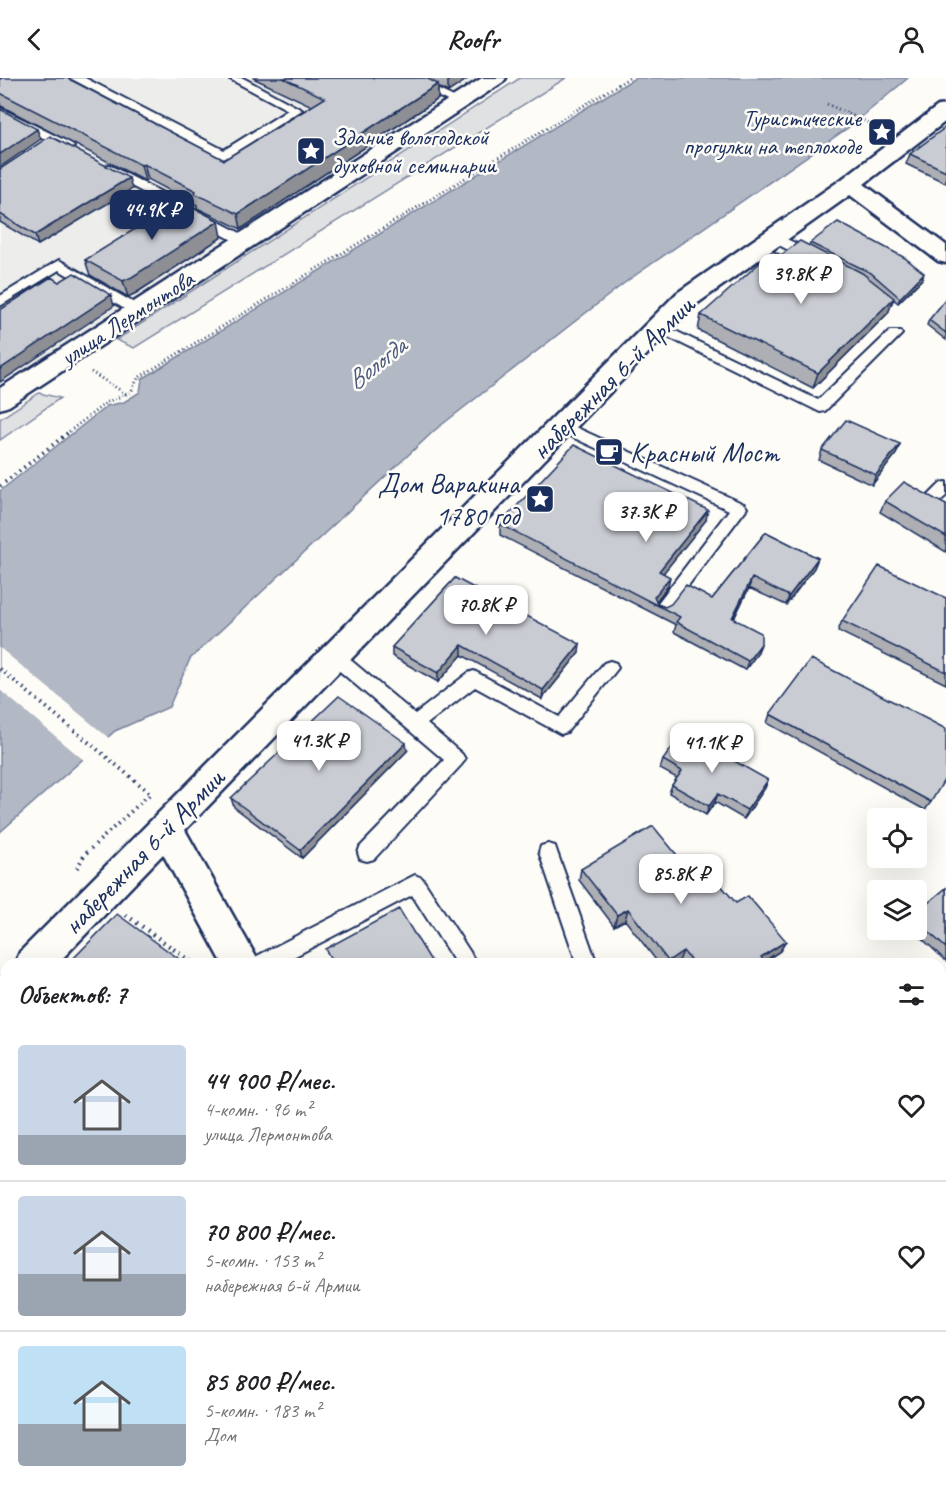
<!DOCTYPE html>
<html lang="ru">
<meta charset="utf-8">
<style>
:root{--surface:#fff;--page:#f2f2f2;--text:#202124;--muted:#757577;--line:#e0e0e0;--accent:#1b2f5e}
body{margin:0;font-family:Caveat,sans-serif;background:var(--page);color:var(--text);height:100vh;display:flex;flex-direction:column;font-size:22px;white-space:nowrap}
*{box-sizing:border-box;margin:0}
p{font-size:20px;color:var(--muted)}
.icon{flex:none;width:33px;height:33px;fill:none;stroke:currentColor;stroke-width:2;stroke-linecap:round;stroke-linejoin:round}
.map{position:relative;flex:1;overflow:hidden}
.sheet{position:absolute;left:0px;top:880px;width:946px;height:536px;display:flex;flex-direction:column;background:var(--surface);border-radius:18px 18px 0 0;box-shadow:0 6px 24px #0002}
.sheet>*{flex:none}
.controls{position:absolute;left:867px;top:730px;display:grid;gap:12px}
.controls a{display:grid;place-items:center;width:60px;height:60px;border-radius:6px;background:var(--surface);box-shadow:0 6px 24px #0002;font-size:30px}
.price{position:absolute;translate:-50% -51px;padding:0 14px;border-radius:12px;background:#fff;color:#222;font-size:20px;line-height:39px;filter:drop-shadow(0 2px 3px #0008)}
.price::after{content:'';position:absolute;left:50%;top:36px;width:18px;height:14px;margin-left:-9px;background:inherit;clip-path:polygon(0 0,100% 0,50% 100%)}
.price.current{background:var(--accent);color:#fff}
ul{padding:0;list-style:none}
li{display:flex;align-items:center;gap:18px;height:150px;padding:0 18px}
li+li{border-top:2px solid var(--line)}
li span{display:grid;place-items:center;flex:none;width:168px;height:120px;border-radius:6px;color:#555}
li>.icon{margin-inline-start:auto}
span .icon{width:72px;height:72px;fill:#fffc;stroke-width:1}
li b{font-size:26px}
h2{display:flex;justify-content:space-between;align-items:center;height:72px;padding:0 18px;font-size:26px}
header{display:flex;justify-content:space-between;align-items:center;height:78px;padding:0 18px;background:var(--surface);font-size:27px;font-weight:600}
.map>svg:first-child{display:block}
.built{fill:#edeeec}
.green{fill:#e0e1e3;stroke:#7e88a0;stroke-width:1.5}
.water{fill:#b3b8c5;stroke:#76819c;stroke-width:1.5}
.pier{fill:#fdfcf7}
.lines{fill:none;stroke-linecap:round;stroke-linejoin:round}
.lane-casing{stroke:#1b2f5e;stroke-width:4}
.street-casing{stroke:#1b2f5e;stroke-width:5}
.path-far2{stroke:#1b2f5e;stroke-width:3;stroke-dasharray:1 3;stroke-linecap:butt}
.path-far1{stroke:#1b2f5e;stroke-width:4;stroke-dasharray:1.5 4.5;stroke-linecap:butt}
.path{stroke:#1b2f5e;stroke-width:4.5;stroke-dasharray:1.5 5;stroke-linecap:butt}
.lane{fill:#fdfcf7;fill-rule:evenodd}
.street{fill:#fdfcf7;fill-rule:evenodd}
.wall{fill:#adafb5;stroke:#1b2f5e;stroke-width:1.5}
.shaded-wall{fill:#8d8f94;stroke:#1b2f5e;stroke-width:1.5}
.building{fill:#c9ccd3;stroke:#1b2f5e;stroke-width:1.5}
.labels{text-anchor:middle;stroke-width:5;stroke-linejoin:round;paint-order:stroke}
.far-poi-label{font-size:24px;fill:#1b2f5e;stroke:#fdfcf7;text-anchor:end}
.far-street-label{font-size:24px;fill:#1b2f5e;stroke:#fdfcf7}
.far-water-label{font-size:26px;font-style:italic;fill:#49587d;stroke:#fdfcf7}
.street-label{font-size:28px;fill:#1b2f5e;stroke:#fdfcf7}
.poi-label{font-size:28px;fill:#1b2f5e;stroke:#fdfcf7;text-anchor:start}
</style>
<header><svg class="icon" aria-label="back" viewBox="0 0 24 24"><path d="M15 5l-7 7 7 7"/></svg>Roofr<svg class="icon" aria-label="person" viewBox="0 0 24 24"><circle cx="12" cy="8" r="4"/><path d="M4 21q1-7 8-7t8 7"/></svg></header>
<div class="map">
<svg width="946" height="1415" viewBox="0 0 946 1415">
<rect width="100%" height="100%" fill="#fdfcf7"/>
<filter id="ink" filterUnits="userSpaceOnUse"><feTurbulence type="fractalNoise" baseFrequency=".0167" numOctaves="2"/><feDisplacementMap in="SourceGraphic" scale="12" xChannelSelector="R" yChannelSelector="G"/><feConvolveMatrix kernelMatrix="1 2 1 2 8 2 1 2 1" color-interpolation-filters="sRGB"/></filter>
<g filter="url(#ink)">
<path class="built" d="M0,0H490L0,315Z"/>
<path class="green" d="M520,0H566L134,270L116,262Z
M39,315L60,320L0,362V341Z"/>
<path class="water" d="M635,0H908L852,47L627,203L435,352L190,581L169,629L115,653L0,754V413L107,328L124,324L140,314L142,301Z"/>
<path class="pier" d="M0,570L110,661L85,683L0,612Z"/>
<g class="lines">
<g class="lane-casing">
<path id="lane" d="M70,0H85L224,72L288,32L228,0H243L302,32L224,81Z
M399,0H414L464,24L458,27L454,26Z
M0,30L72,66L74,69L72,72H64L0,38Z
M109,87L250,160L251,163L245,167L240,166L105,94V88Z
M774,155L818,176L820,179L818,182H808L769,162L768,159L769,156Z
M59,182L143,230L145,233L143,236H133L59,192L0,228V218Z
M659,245L818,322L890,253H900L902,256L825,333L820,334L654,252L652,249L654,246Z
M562,343L744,426L747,430L668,534L662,536L656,534L654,530L729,432L557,352L555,348Z
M946,404V418L940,423H930L927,419L941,405Z
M335,572L341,574L415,636L468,595L474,593L559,639L604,585L610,583L616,585L618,590L567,654L561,656L475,609L427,646L462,676L465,681L462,686L374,781L367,783L360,781L358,775L360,769L444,682L329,584L327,579L329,574Z
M548,766L555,768L557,774L597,886H577L539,774L541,768Z
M415,797L422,800L470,874L473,880L470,886H456L412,817L280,886H252L255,879Z
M6,1148V1175L0,1177V1150Z
M940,1330L946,1332V1361L940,1359Z
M374,1410H402L400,1415H372Z
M764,1410H792L790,1415H762Z
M843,1410H871L869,1415H841Z"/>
</g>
<g class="street-casing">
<path id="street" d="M482,0H506L503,4L9,328L0,331V310Z
M946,27V43L864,106L946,167V185L938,183L850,117L695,227L185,752L260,886H223L163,776L57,886H15L20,874L677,215L842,101L938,28Z
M6,897V935L0,937V899Z
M507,1410H554L556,1415H509Z"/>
</g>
<path class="path-far2" d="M827,26L882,51
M91,294L128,317
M66,356L107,324L131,314L138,300L629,0"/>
<path class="path-far1" d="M0,408L68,355
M0,591L150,715
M77,790L85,776L152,714"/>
<path class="path" d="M126,837L194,886
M474,1410L477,1415"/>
<use href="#lane" class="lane"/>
<use href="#street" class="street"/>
</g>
<path class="wall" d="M0,0L224,82L312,28L253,0H469L448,14L438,9V21L241,151L197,130V127L148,101L145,103L1,28L0,29Z
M946,49V105L906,86L910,76Z
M0,91L132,111L38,167L0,144Z
M222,159L136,215L128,219L90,197L85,182Z
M810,165L922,201L898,225L893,221L888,235L813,310L698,252L701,237L781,177L809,168Z
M946,221V262L927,247L929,242Z
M900,366L896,376L872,407L819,382L822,372Z
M885,423L946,427V474L880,434Z
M706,442L663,495L668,508L656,524L657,526L665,529L712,521L766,454L818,480L814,490L786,527L749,510L734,541L761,566L757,576L745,592L674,554L676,547L500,457V446Z
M455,500L579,575L542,621L462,577L438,604L392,578V569Z
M946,520V606L838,553L842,543Z
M770,636L931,724L925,732L767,645Z
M407,673L302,780L234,729L231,720Z
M663,682L768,702L765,710L744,741L715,724L706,737L669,715L672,707L677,700L660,691Z
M581,791L695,799L786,863L780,873L764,884L766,886H682L679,883L674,886H659L625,842L614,848L579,802Z
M946,810V883L913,852H916V835Z
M662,1410H731L725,1415H665Z
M891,1410H940L946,1415H894Z"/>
<path class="shaded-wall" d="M448,0H469L448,14Z
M438,6V21L241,151L238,136Z
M37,51L41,61L0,89V76Z
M144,86L148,101L145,103L141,87Z
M129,100L132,111L38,167L35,157Z
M219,143L222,159L136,215L128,219L123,203Z
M924,195L922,201L898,225L900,220Z
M111,217L114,228L0,304V291Z
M894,220L888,235L813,310L818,295Z
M900,366L896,376L872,407L876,397Z
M708,432L706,442L657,503L659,493Z
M818,480L814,490L786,527L789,518Z
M670,499L668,508L654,526V519Z
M752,500L749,510L729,549L732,540Z
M580,566L579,575L542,621L543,612Z
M761,566L757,576L745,592L748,583Z
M462,567V577L438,604V595Z
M406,665L407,673L302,780L300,772Z
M768,702L765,710L744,741L747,732Z
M718,716L715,724L706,737L709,728Z
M628,831L625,842L614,848L617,837Z
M786,863L780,873L760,886L761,879Z
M683,873L679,883L674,886H666L668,883Z
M6,1098V1110L0,1116V1104Z"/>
<path class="building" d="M0,0H67L224,82L325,20L283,0H426L438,6L238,136L194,115L196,113L144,86L141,87L0,15Z
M0,31L37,51L0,76Z
M946,49V93L910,76Z
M50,58L129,100L35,157L0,136V91Z
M180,123L219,143L132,199L123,203L85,182Z
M838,144L905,180L924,195L900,220L871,195L810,165Z
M800,163L862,195L894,220L818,295L701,237L773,173L781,177Z
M74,195L111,217L0,291V232L51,199L59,204Z
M946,221V255L929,242Z
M846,342L900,366L876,397L822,372Z
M574,367L708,432L659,493L670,499L654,519L657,526L665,529L671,526L686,507L712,521L766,454L818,480L789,518L752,500L732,540L761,555V566L748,583L676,544L680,539L500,446Z
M904,404L946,427V459L885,423Z
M879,488L946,520V594L842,543Z
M455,500L580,566L543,612L462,567L438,595L392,569Z
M811,581L946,651V699L931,724L770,636Z
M339,618L406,665L300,772L231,720Z
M683,654L768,702L747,732L718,716L709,728L672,707L682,693L663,682Z
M653,748L695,799L708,792L736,825L748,818L786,863L761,879L766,886H694L683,873L668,883L628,831L617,837L581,791Z
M946,810V870L916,842V835Z
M399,831L433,886H334L325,871Z
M117,836L186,886H68Z
M0,971L6,976V1098L0,1104Z
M940,1390L946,1398V1415H898L895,1410H940Z
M666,1410H731L725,1415H669Z"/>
</g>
<defs>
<g id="sight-square" transform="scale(1.5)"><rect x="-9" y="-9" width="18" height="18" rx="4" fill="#1b2f5e" stroke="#fdfcf7"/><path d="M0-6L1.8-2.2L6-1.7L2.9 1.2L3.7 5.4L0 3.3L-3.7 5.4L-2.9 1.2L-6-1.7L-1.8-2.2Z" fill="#fff"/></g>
<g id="cafe-square" transform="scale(1.5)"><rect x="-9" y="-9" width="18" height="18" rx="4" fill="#1b2f5e" stroke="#fdfcf7"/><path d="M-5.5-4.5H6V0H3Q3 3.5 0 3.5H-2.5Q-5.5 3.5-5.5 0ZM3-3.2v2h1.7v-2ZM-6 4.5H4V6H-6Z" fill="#fff"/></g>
</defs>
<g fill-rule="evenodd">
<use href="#sight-square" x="882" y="54"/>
<use href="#sight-square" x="311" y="73"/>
<use href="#cafe-square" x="609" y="374"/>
<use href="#sight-square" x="540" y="421"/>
</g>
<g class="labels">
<g class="far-poi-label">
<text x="861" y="48">Туристические<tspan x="861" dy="28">прогулки на теплоходе</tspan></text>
<text x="332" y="67" text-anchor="start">Здание вологодской<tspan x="332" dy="28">духовной семинарии</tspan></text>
</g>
<g class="far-street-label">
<text transform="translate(127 240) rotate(-33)" y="8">улица Лермонтова</text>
</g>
<g class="far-water-label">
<text transform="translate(376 285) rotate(-38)" y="9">Вологда</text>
</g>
<g class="street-label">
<text transform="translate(612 299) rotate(-45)" y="10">набережная 6-й Армии</text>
<text transform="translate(143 773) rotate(-46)" y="10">набережная 6-й Армии</text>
</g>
<g class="poi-label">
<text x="630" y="384">Красный Мост</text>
<text x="519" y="415" text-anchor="end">Дом Варакина<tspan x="519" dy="32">1780 год</tspan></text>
</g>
</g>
</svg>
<div class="controls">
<a><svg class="icon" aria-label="locate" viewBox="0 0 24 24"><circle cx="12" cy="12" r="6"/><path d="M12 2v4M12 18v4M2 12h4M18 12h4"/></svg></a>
<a><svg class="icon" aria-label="layers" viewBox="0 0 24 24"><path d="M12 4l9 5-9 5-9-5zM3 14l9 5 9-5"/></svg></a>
</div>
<b class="price current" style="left:152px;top:163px">44.9K ₽</b>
<b class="price" style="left:801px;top:227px">39.8K ₽</b>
<b class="price" style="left:646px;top:465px">37.3K ₽</b>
<b class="price" style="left:486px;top:558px">70.8K ₽</b>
<b class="price" style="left:319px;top:694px">41.3K ₽</b>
<b class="price" style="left:712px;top:696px">41.1K ₽</b>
<b class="price" style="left:681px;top:827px">85.8K ₽</b>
<section class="sheet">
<h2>Объектов: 7<svg class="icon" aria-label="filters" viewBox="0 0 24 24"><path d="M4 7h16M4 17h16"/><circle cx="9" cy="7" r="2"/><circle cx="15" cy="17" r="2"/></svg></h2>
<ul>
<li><span style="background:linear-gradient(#c9d6e8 75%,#9aa5b1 0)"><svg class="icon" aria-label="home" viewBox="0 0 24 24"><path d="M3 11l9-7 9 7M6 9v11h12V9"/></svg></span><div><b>44 900 ₽/мес.</b><p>4-комн. · 96 m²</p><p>улица Лермонтова</p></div><svg class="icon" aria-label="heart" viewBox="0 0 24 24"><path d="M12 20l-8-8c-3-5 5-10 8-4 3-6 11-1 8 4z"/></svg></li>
<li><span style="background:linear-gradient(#c9d6e8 65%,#9aa5b1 0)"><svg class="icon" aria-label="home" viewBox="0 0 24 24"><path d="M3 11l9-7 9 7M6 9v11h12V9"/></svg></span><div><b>70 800 ₽/мес.</b><p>5-комн. · 153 m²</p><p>набережная 6-й Армии</p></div><svg class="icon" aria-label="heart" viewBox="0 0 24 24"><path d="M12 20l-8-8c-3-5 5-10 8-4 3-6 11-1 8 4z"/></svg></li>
<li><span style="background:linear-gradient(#bfe0f5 65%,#9aa5b1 0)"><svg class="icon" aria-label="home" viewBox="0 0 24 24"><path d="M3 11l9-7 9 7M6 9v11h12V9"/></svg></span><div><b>85 800 ₽/мес.</b><p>5-комн. · 183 m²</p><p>Дом</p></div><svg class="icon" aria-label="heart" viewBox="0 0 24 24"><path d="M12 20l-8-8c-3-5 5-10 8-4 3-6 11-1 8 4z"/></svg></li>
</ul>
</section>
</div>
